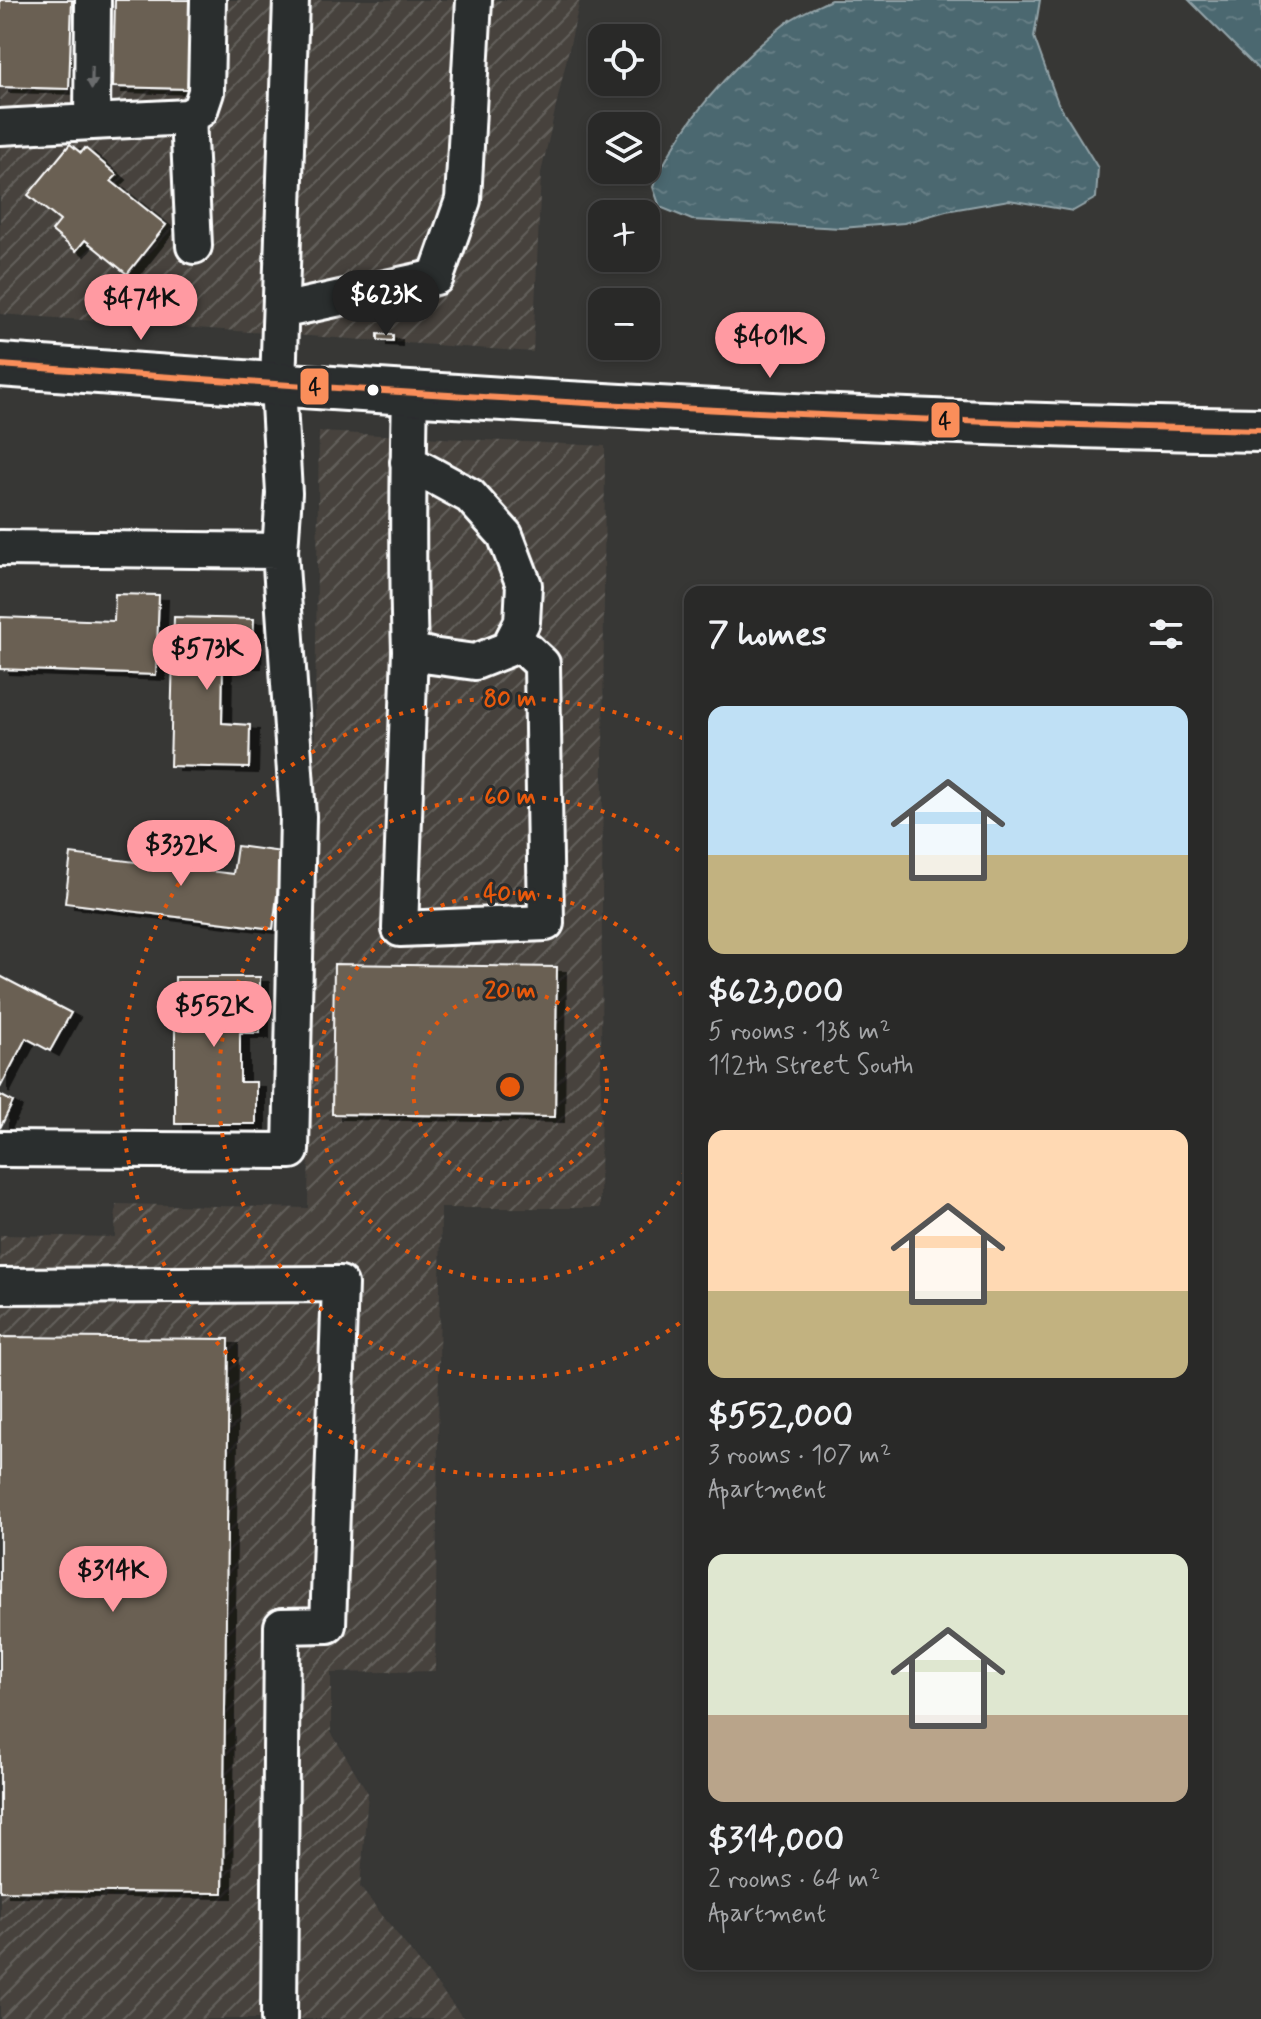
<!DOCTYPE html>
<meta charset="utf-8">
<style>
:root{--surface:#292928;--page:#353534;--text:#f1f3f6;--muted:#a5a6a8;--line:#454545;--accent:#ff9aa2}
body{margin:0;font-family:Mynerve,sans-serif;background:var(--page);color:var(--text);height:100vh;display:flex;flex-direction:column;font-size:30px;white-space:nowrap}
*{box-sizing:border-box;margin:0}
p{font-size:26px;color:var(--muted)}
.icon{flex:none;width:44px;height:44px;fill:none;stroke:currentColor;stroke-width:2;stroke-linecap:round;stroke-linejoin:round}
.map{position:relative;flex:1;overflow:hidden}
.side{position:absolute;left:684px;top:586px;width:528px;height:1384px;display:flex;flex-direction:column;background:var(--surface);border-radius:16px;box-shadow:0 4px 12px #0003,0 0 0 2px var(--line)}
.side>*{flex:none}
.fabs{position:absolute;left:588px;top:24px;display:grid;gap:16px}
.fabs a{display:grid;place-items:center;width:72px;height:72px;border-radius:16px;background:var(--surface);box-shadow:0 4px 12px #0003,0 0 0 2px var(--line);font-size:40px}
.price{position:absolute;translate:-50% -68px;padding:0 18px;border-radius:28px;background:var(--accent);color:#111;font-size:26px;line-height:52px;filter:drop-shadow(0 2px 4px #0008)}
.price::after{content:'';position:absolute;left:50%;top:48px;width:24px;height:18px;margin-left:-12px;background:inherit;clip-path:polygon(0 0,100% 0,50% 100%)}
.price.current{background:#222;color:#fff}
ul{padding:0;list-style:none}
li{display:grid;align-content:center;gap:16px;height:424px;padding:0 24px}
li span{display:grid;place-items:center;height:248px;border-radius:16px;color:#555}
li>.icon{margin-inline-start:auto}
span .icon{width:144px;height:144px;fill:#fffc;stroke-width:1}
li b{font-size:34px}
h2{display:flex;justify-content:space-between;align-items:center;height:96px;padding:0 24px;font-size:34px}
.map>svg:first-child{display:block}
.industrial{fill:url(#industrial-furrows)}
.water{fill:url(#water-ripples);stroke:#93a4a9;stroke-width:2}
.building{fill:#6b6052;stroke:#fff;stroke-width:2;filter:url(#shadow)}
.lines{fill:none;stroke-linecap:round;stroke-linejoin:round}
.minor-casing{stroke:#fff;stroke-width:40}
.major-casing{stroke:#fff;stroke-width:48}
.minor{stroke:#2a2d2e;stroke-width:34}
.major{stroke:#2a2d2e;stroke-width:42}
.bus-1-casing{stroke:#2a2d2e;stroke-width:12}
.bus-1{stroke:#fa8e5a;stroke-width:6}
.oneway{fill:#6a6c6d}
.ring{fill:none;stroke:#e8590c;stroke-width:4;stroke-dasharray:4 8}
.bus-dot{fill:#fff;stroke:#2a2d2e;stroke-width:3}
.centre{fill:#e8590c;stroke:#2a2d2e;stroke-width:4}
.ring-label{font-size:24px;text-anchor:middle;font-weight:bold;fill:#e8590c;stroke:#2a2d2e;stroke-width:6;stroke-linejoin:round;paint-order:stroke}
.line-badge{stroke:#2a2d2e;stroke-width:3}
.pale-badge-label{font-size:22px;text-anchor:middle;font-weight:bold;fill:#111}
</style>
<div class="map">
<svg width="1261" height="2019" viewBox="0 0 1261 2019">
<defs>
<pattern id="industrial-furrows" width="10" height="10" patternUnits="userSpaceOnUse" patternTransform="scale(2)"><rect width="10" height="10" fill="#47433e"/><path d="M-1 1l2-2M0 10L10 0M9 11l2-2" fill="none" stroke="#635f5b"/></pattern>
<pattern id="water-ripples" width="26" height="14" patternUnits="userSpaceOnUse" patternTransform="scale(2)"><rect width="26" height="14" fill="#4b676f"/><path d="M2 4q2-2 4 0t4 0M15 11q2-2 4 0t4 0" fill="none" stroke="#667e85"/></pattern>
<filter id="shadow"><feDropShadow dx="9" dy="5" stdDeviation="0" flood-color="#0009"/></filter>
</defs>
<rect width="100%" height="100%" fill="#373735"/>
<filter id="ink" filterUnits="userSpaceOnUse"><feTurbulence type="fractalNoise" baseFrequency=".0125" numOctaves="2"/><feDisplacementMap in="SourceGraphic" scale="16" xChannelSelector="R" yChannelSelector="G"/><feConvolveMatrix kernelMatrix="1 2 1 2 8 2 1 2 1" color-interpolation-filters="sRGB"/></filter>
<g filter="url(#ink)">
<path class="industrial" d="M0,0H580L541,173L533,352L0,314Z
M319,432L605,446L600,1208H441L435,1671L331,1673V1732L368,1793L360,1887L464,2019H0V1235L115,1237L116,1204L308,1208Z"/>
<path class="water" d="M831,0H1040L1034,37L1058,103L1098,168L1096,198L1073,211L1009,200L946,211L904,223L841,228L692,220L660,207L653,187C680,123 732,66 786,23C799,13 816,7 831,0Z
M1189,0H1261V72Z"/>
<path class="building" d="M0,0H72L69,89L0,87Z
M115,0H192L189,89L113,87Z
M70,144L81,153L85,148L117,175L111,181L166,225L127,274L85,240L76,251L52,231L60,221L28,195Z
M378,334L393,335V341L378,340Z
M115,594L159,595L156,675L0,669V617L114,621Z
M174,617L254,619L252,663H223L222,723L250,725L249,768L170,766Z
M237,846L282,852L273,929L65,903L71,854L233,874Z
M334,964L557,967L555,1117L332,1114Z
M0,976L71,1013L50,1051L26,1038L0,1088Z
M175,977H260V1033H240V1082H256V1124H175Z
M0,1095L13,1102L0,1128Z
M0,1337L229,1339L223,1893L0,1891Z"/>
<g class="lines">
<g class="minor-casing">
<path id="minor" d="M188,117L194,246
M92,122L188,117L200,110L206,92L208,0
M0,127L92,122L93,0
M281,311L436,277L463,200L474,0
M408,462L470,496L505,535L524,585L522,622L508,649L475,662L431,656L410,651C407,565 408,479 410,393
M0,548L280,551
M410,651L400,929L546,923L542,664L514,638
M0,1149L291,1151L298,816L280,551L284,493L278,385L291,0
M0,1286L340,1284L328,1625L282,1626L279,2019"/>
</g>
<g class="major-casing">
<path id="major" d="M0,365C420,395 840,424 1261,430"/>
</g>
<use href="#minor" class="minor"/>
<use href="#major" class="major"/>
<g class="bus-1-casing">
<path id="bus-1" d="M0,365C420,395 840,421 1261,430"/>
</g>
<use href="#bus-1" class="bus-1"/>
</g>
<defs><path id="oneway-solid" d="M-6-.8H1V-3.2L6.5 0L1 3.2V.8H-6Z" transform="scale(2)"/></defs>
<use class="oneway" href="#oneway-solid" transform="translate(92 78) rotate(91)"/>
</g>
<g class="ring">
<circle cx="510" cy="1087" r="97"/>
<path d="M690 1160A194 194 0 1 1 690 1014"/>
<path d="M689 1316A291 291 0 1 1 689 858"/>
<path d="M690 1432A389 389 0 1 1 690 742"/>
</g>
<circle class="bus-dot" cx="373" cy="390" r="7"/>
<circle cx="510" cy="1087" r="12" class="centre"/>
<g class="ring-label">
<text x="510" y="706">80 m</text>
<text x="510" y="804">60 m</text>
<text x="510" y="901">40 m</text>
<text x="510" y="998">20 m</text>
</g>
<g class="line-badge">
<rect x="299" y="367" width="31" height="39" rx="8" fill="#fa8e5a"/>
<rect x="930" y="401" width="31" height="38" rx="8" fill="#fa8e5a"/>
</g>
<g class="pale-badge-label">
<text x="315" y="394">4</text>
<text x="945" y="428">4</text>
</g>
</svg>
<div class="fabs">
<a><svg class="icon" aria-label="locate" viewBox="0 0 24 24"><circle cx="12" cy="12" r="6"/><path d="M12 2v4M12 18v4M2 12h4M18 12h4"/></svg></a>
<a><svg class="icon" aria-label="layers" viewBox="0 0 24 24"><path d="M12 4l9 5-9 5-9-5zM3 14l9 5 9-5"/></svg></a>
<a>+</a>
<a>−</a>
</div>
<b class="price current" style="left:386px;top:338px">$623K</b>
<b class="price" style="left:141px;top:342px">$474K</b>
<b class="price" style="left:770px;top:380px">$401K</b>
<b class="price" style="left:207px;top:692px">$573K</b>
<b class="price" style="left:181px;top:888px">$332K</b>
<b class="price" style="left:214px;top:1049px">$552K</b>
<b class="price" style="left:113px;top:1614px">$314K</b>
<section class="side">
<h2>7 homes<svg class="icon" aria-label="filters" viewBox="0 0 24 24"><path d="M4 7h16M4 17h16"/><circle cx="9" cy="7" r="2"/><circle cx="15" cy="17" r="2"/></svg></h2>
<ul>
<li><span style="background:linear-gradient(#bfe0f5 60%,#c2b280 0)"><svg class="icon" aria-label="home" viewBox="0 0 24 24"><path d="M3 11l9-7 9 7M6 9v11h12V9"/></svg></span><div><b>$623,000</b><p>5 rooms · 138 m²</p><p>112th Street South</p></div></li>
<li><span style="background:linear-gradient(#ffd9b3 65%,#c2b280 0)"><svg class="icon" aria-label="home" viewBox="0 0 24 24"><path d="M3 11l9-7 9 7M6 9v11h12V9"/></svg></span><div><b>$552,000</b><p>3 rooms · 107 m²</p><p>Apartment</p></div></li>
<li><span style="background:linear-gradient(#dfe7d0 65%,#b9a48a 0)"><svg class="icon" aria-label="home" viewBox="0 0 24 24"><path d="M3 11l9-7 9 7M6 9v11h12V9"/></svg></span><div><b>$314,000</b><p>2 rooms · 64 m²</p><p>Apartment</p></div></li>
</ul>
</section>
</div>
